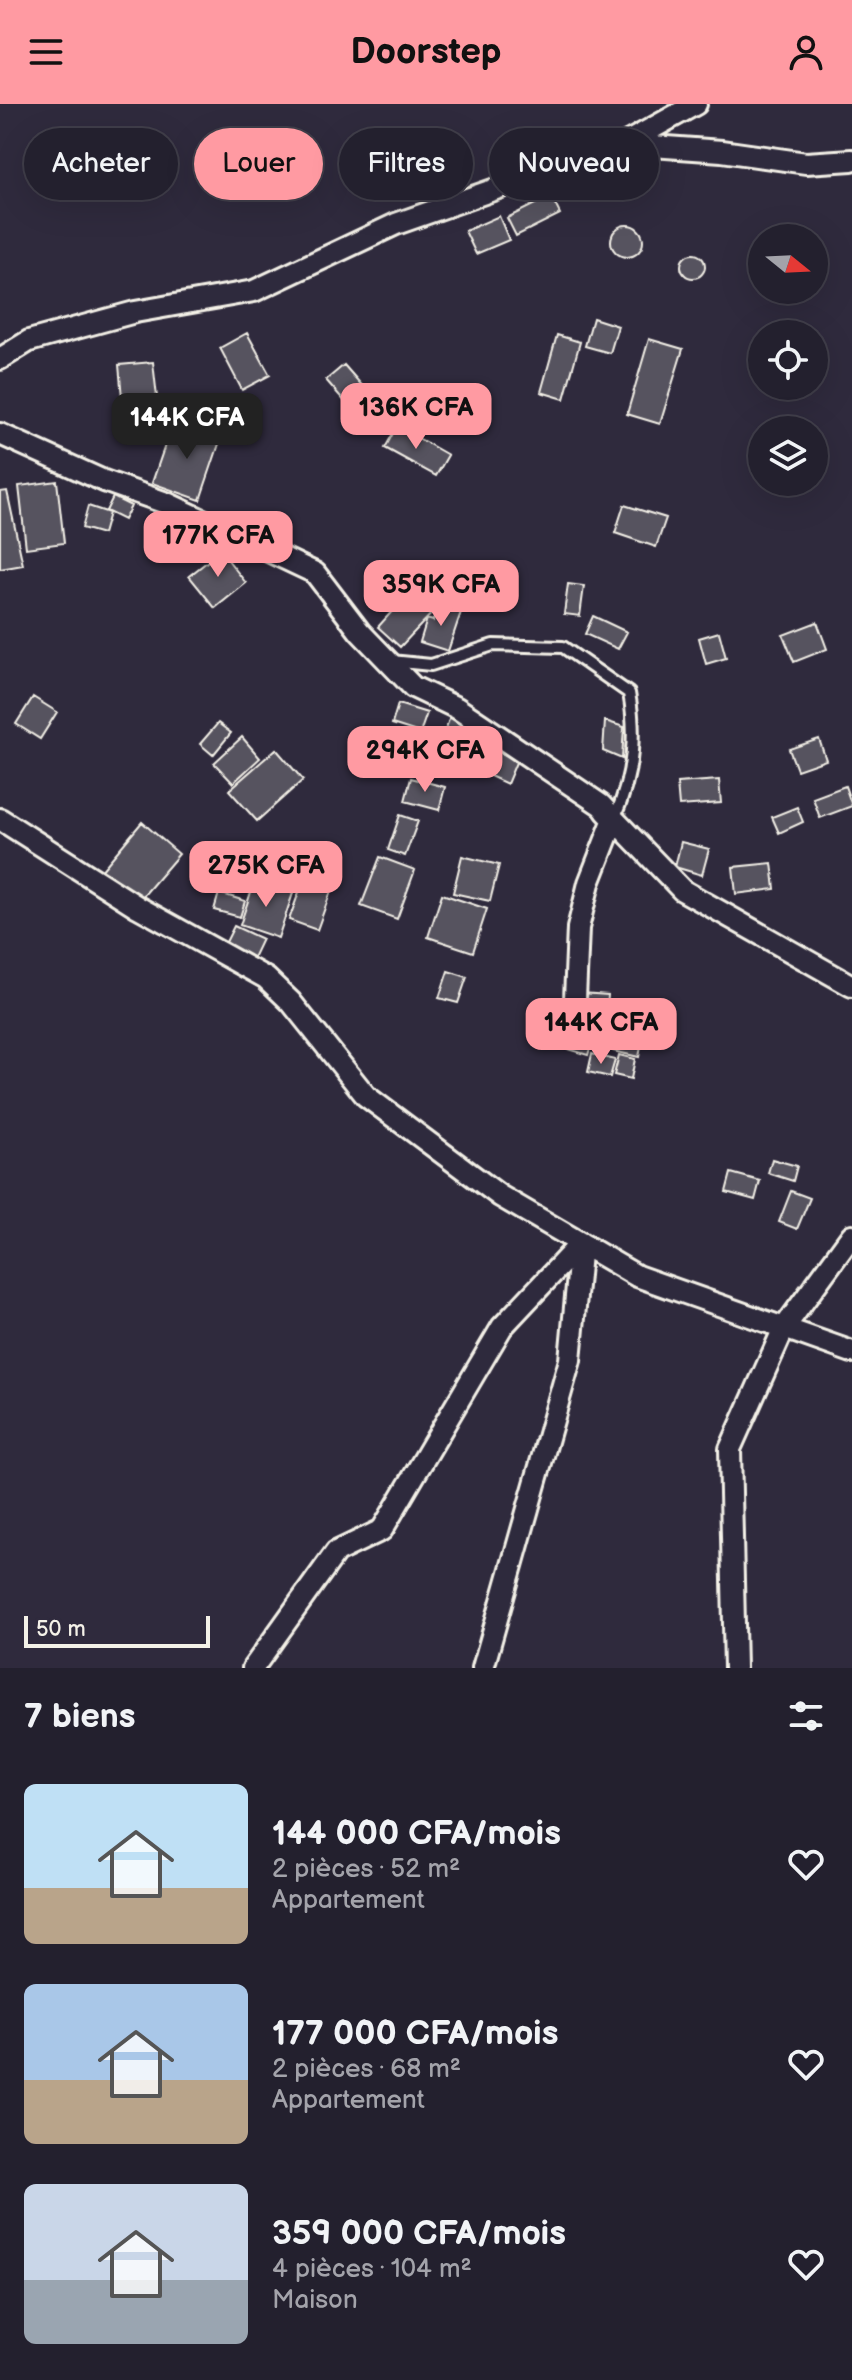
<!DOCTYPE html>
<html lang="fr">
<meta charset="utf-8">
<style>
:root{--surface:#23202e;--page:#2f2d3a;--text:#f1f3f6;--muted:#a3a3aa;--line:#403e4a;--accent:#ff9aa2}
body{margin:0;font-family:"Balsamiq Sans",sans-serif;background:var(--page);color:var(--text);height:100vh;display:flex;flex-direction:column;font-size:30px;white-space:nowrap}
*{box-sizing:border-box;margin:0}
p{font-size:26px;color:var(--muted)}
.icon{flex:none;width:44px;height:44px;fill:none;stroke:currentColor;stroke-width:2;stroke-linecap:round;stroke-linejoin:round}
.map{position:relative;height:1564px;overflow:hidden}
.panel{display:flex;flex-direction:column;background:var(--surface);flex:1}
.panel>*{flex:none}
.top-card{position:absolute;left:24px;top:24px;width:804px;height:72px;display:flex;gap:16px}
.needle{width:52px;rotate:108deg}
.buttons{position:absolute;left:748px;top:120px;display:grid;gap:16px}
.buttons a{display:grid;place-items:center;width:80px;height:80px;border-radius:50%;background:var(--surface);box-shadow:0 8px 32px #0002,0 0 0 2px var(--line);font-size:40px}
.scale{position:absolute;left:24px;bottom:20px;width:186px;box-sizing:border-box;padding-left:8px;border:4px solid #f4f1e8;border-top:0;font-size:22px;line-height:28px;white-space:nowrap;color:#f4f1e8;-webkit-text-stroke:6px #2f2a3d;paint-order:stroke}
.price{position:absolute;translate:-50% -68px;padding:0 18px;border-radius:16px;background:var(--accent);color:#111;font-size:26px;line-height:52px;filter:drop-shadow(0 2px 4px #0008)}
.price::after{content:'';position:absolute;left:50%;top:48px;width:24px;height:18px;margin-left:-12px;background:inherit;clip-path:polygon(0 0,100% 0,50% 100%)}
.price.selected{background:#222;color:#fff}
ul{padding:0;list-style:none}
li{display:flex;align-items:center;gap:24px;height:200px;padding:0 24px}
li span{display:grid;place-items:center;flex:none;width:224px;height:160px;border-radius:12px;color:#555}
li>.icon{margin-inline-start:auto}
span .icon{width:96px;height:96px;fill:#fffc;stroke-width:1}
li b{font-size:34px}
h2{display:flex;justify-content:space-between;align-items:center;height:96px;padding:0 24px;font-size:34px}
.chip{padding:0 28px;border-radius:36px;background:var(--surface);box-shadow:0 8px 32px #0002,0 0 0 2px var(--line);font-size:28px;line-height:72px}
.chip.selected{background:var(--accent);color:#111}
header{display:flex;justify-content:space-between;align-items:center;height:104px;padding:0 24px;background:var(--accent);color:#111;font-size:36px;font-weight:700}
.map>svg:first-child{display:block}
.building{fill:#56525f;stroke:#f4f1e8;stroke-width:2}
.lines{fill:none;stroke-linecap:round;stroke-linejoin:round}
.service-casing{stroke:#f4f1e8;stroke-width:16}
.minor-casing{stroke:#f4f1e8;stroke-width:26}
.service{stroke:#2f2a3d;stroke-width:10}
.minor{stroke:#2f2a3d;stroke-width:20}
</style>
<header><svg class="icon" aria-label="menu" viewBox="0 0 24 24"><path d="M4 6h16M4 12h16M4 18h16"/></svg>Doorstep<svg class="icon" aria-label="person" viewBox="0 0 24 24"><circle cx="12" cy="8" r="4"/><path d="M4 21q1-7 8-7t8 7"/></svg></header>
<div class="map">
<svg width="852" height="1564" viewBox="0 0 852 1564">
<rect width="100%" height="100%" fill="#2f2a3d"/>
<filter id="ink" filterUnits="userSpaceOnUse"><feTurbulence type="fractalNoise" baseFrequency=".0125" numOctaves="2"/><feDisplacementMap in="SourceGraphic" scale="16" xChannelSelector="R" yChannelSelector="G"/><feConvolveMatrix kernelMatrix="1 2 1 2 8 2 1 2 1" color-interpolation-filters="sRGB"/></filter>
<g filter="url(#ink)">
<path class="building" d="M551,92L560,110L516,132L507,114Z
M499,112L509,136L476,150L465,127Z
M611 137a16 16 0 1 1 32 0a16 16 0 1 1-32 0Z
M681 162a12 12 0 1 1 24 0a12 12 0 1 1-24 0Z
M593,214L618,222L610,249L585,242Z
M247,229L270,271L242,286L220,244Z
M557,231L580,238L564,295L541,288Z
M649,235L683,245L660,320L627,310Z
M153,258L159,311L124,315L119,261Z
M344,261L372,293L354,308L326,276Z
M173,318L221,334L200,396L152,379Z
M397,322L448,351L436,372L385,344Z
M57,377L64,439L26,444L19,382Z
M7,387L23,461L0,465V388Z
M113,393L131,402L124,416L106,407Z
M624,401L666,414L656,443L615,429Z
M88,402L109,409L103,430L82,424Z
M167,417L187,424L180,441L161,433Z
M221,447L246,479L215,504L189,472Z
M568,480L584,482L580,512L564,510Z
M412,485L435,506L400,543L378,523Z
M438,500L461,508L448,547L420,538L427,515L433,517Z
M593,512L627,528L618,545L585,530Z
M817,518L827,545L794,558L783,531Z
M719,528L726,554L706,560L699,534Z
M33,593L57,608L40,635L16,620Z
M398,600L427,609L420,629L392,620Z
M450,613L471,621L456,664L434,656Z
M605,617L624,623L622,655L603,647Z
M218,619L231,629L213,651L200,640Z
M242,633L260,654L233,679L214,659Z
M819,635L826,656L797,666L789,645Z
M472,636L517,656L507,680L462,659Z
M276,645L303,676L257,717L229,686Z
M411,674L445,683L439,706L405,697Z
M719,676L721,699L679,702L677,679Z
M845,682L852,702L820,714L813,694Z
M797,703L803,718L779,729L772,713Z
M400,711L418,717L405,752L388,746Z
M142,718L179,750L138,798L101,767Z
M681,738L709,745L702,771L675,763Z
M462,752L499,761L490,797L453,789Z
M380,753L415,766L397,815L361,802Z
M772,759L775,785L736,790L733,763Z
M255,776L293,789L278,834L240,821Z
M303,777L331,787L317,826L289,816Z
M219,789L245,797L240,813L214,806Z
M442,790L487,805L473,848L428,833Z
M234,822L262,835L253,854L225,840Z
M448,867L467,873L458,899L439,894Z
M581,889L608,891L607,907L580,905Z
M621,912L646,917L639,953L613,947Z
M577,919L596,925L588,951L568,945Z
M592,950L615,956L610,973L588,968Z
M619,951L635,955L631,975L614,971Z
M772,1055L797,1062L793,1077L768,1069Z
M731,1069L760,1077L755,1096L726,1088Z
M791,1087L810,1094L797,1125L779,1118Z"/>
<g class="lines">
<g class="service-casing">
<path id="service" d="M391,557L431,561L493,541L563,543L629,589C637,632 632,675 614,715"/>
</g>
<g class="minor-casing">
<path id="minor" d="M624,40L696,0
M0,255L29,237L135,208L254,187L396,120L624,40L722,47L806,59L852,56
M0,330L104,377L169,400L315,469L360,528L413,583L457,604L601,701L614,715L589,779L578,824L575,895
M606,707L682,786L852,882
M0,715L138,803L266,874L291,898L366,992L500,1092L637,1172L852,1248
M253,1564L336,1448L382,1426L502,1223L581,1139
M483,1564L570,1256L581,1139
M735,1564L730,1345L784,1224L852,1131"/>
</g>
<use href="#service" class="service"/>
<use href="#minor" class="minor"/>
</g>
</g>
</svg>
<div class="buttons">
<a><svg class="needle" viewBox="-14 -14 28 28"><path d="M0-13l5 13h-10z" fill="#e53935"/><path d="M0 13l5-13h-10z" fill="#a3a3aa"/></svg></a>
<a><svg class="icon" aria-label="locate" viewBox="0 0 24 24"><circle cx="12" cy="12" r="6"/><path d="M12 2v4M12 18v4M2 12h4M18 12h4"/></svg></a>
<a><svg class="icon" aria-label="layers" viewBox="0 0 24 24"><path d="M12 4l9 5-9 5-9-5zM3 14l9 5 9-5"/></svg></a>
</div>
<div class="scale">50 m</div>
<b class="price" style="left:416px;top:347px">136K CFA</b>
<b class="price selected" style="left:187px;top:357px">144K CFA</b>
<b class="price" style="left:218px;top:475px">177K CFA</b>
<b class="price" style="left:441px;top:524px">359K CFA</b>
<b class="price" style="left:425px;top:690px">294K CFA</b>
<b class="price" style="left:266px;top:805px">275K CFA</b>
<b class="price" style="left:601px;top:962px">144K CFA</b>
<div class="top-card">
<a class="chip">Acheter</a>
<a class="chip selected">Louer</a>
<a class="chip">Filtres</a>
<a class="chip">Nouveau</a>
</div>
</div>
<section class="panel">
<h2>7 biens<svg class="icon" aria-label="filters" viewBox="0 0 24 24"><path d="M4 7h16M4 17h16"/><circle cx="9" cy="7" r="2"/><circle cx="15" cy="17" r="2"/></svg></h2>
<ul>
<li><span style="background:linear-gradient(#bfe0f5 65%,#b9a48a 0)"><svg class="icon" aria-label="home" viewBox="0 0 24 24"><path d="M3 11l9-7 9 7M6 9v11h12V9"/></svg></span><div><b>144 000 CFA/mois</b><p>2 pièces · 52 m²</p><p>Appartement</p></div><svg class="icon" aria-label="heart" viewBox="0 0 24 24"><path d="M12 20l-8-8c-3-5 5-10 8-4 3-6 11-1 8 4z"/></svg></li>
<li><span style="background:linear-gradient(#a9c7e8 60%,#b9a48a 0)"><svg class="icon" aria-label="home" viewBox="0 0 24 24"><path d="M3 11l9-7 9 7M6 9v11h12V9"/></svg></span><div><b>177 000 CFA/mois</b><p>2 pièces · 68 m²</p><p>Appartement</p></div><svg class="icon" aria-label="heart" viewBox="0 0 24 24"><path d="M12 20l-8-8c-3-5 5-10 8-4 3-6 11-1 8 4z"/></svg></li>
<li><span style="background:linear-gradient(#c9d6e8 60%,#9aa5b1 0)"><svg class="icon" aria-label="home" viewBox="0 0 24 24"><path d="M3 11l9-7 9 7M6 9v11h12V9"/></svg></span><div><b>359 000 CFA/mois</b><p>4 pièces · 104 m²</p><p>Maison</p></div><svg class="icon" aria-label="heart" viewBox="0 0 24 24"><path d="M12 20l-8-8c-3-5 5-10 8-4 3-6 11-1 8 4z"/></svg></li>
</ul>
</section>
